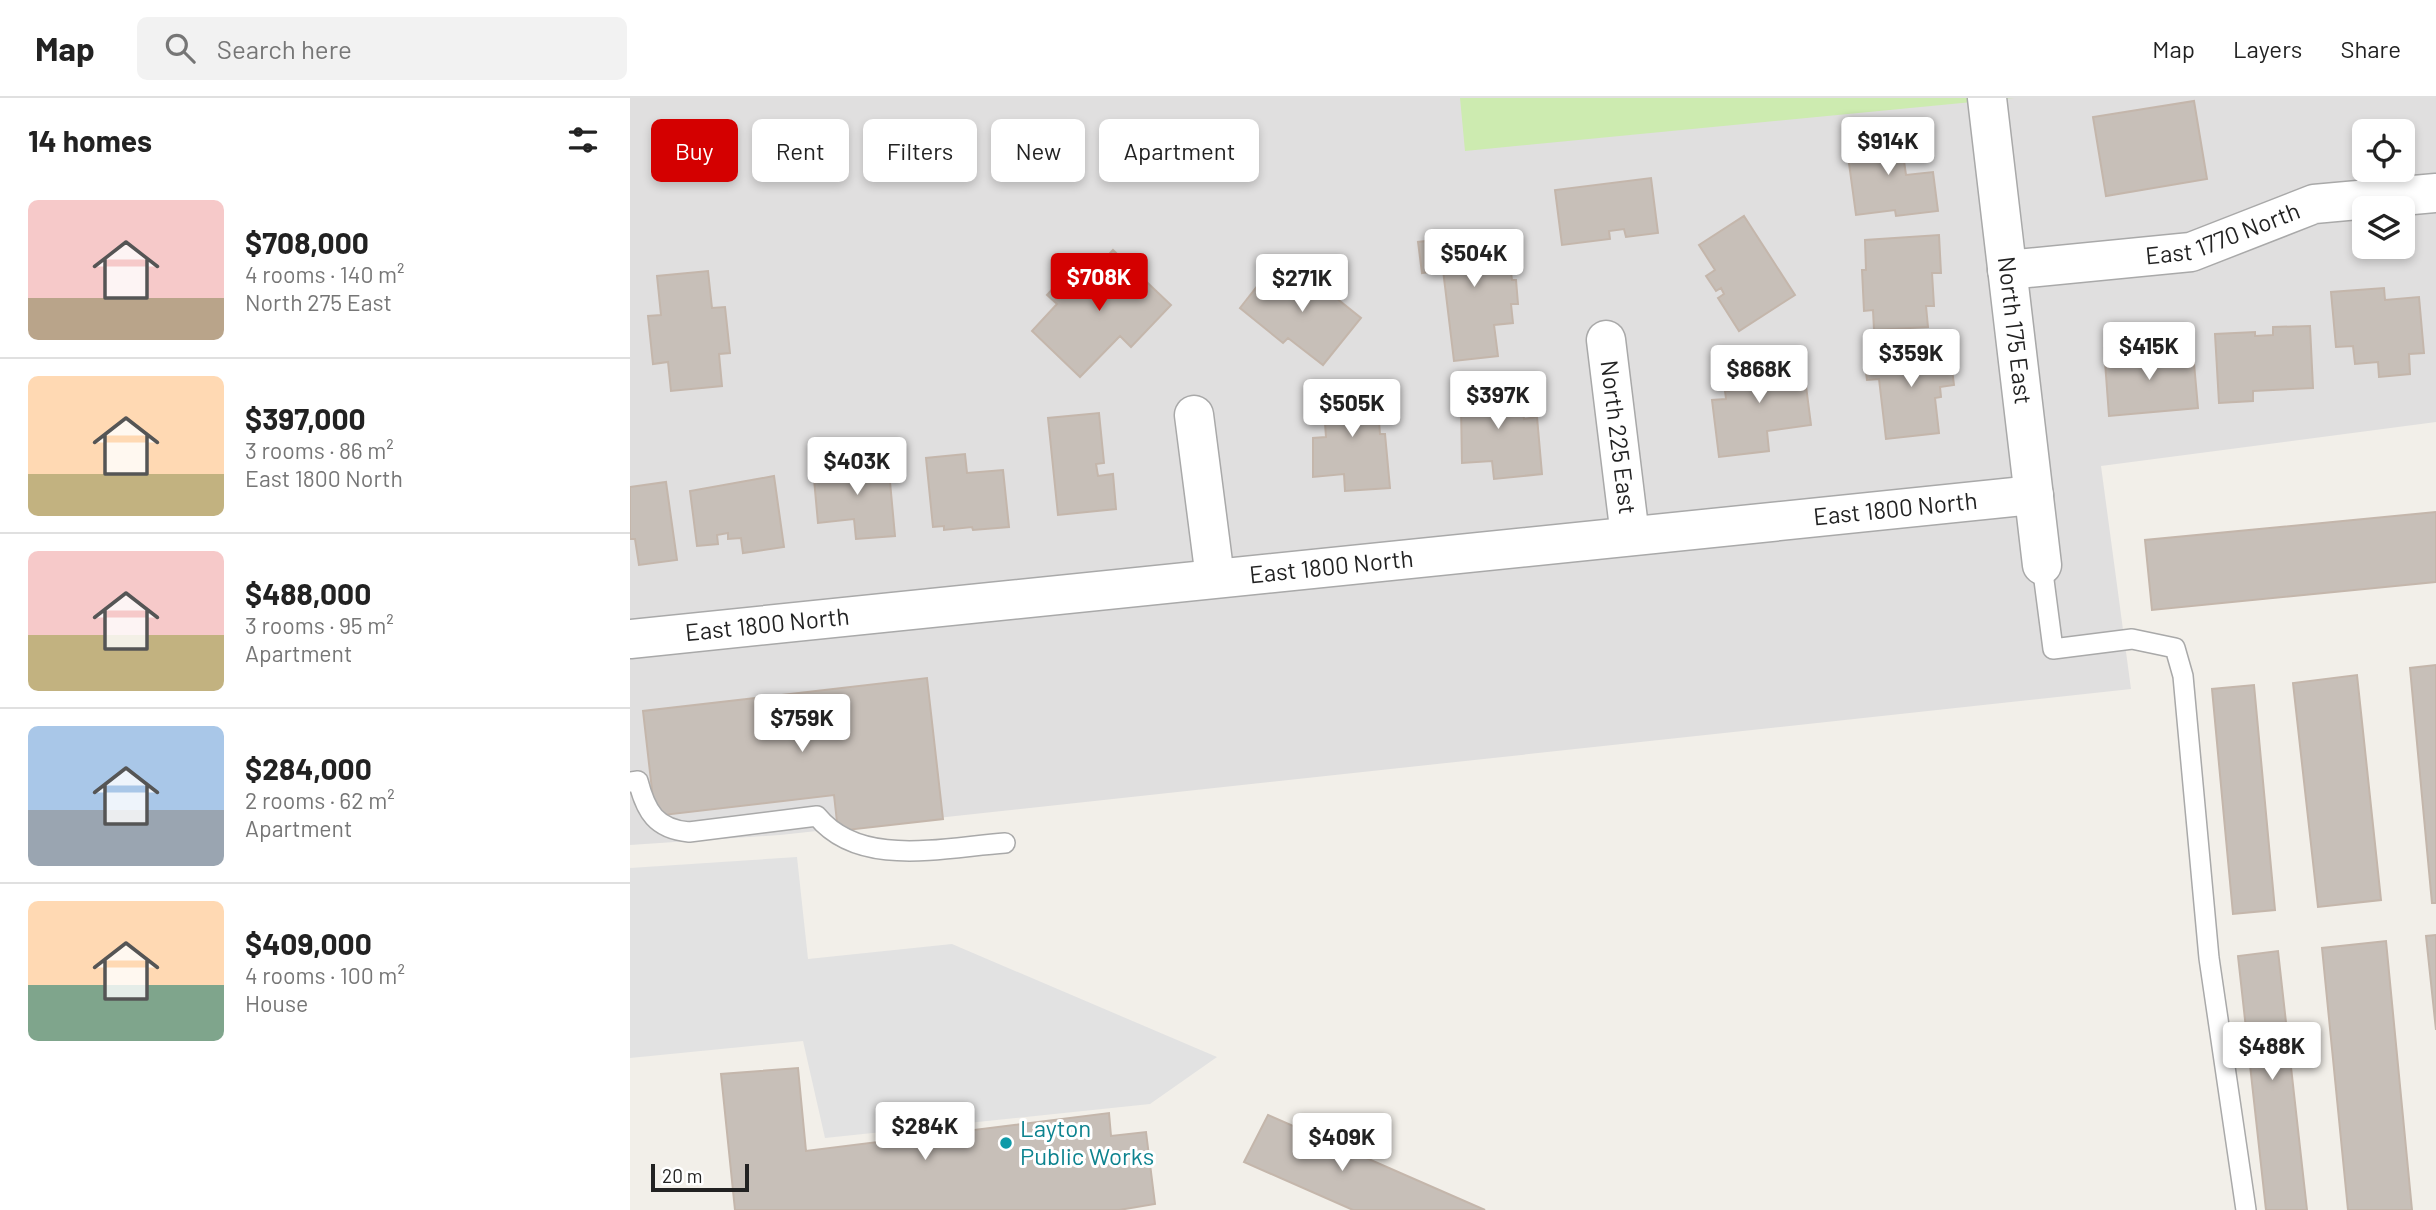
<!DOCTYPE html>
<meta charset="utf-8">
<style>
:root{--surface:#fff;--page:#f2f2f2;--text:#222;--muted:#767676;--line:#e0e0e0;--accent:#d40000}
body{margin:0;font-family:Barlow,sans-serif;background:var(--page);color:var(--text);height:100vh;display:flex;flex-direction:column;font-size:26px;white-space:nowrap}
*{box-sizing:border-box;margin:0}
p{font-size:23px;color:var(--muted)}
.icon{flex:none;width:38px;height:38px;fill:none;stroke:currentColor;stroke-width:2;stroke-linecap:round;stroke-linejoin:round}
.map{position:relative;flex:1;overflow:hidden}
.panel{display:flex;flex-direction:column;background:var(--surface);width:630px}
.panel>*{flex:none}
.guide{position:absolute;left:21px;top:21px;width:665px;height:63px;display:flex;gap:14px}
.tools{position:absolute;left:1722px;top:21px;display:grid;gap:14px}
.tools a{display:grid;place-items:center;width:63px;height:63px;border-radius:10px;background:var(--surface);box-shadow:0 4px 10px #0003;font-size:35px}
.scale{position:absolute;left:21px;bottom:18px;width:98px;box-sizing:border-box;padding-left:7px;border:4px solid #222;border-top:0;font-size:19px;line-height:24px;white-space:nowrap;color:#222;-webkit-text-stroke:5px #fff;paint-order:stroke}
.price{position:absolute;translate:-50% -60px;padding:0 16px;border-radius:7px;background:#fff;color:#222;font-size:23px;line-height:46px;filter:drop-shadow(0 2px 4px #0008)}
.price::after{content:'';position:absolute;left:50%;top:42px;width:21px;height:16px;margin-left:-10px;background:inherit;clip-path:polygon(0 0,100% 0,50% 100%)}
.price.selected{background:var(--accent);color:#fff}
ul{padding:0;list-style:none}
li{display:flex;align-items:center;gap:21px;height:175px;padding:0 28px}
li+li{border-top:2px solid var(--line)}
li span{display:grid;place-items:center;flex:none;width:196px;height:140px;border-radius:10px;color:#555}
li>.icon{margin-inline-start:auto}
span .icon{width:84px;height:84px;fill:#fffc;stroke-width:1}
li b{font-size:30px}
h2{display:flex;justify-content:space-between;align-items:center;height:84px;padding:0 28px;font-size:30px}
.pill{padding:0 24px;border-radius:10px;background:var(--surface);box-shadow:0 4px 10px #0003;font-size:24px;line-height:63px}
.pill.selected{background:var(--accent);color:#fff}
header{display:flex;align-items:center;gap:42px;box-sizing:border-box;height:98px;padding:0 35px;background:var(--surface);border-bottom:2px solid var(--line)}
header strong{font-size:33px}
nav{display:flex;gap:38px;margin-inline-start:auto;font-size:24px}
.search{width:490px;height:63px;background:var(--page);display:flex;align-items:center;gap:18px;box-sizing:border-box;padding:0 24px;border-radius:10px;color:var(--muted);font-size:26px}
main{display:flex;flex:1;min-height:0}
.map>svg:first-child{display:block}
.residential{fill:#e0dfdf;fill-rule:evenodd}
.grass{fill:#cdebb0}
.parking{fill:#e2e2e2}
.building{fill:#c7bfb8;stroke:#c4b6ab;stroke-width:2}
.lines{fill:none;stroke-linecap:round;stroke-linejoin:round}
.lane-casing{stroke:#a9a9a9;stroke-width:22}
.street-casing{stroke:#a9a9a9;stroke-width:41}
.lane{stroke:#fff;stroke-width:19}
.street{stroke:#fff;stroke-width:38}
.culture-dot{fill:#0f9aa8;stroke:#fff;stroke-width:2.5}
.labels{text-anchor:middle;stroke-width:6;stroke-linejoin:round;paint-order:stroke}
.street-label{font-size:24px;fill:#222;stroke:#fff}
.culture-label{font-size:24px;fill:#0d838f;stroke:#fff;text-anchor:start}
</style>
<header>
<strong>Map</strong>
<div class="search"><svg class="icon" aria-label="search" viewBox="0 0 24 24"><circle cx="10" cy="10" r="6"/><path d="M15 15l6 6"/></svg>Search here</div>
<nav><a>Map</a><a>Layers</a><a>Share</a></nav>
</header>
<main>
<section class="panel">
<h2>14 homes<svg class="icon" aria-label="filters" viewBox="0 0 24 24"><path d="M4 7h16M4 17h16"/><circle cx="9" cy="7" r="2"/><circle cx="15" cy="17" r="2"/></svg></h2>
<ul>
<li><span style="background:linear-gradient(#f6c9c9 70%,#b9a48a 0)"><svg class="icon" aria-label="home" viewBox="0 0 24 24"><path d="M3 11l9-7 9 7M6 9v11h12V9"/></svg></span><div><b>$708,000</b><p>4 rooms · 140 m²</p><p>North 275 East</p></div></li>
<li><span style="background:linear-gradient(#ffd9b3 70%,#c2b280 0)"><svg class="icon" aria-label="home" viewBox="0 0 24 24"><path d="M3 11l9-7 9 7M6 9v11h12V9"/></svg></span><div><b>$397,000</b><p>3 rooms · 86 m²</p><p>East 1800 North</p></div></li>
<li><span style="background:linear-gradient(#f6c9c9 60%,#c2b280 0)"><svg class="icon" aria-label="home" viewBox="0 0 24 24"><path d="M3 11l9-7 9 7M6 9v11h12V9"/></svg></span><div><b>$488,000</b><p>3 rooms · 95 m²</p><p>Apartment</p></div></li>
<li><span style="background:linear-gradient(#a9c7e8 60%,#9aa5b1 0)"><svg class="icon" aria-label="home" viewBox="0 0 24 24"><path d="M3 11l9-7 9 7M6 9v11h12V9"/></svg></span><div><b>$284,000</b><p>2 rooms · 62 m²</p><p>Apartment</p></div></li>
<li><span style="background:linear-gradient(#ffd9b3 60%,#7fa58c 0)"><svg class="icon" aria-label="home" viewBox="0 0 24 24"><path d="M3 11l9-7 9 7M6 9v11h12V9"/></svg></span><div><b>$409,000</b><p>4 rooms · 100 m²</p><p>House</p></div></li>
</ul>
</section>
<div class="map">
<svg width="1806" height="1112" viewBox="0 0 1806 1112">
<rect width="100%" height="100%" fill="#f2efe9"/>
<path class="residential" d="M0,0H1806V324L1471,368L1501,591L150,737L0,747ZM1734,33H1773V72H1734ZM1734,110H1773V149H1734Z"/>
<path class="grass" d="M830,0H1384L835,53Z"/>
<path class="parking" d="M167,759L178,861L322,846L587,959L520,1006L195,1040L173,943L0,960V770Z"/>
<path class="building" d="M1564,3L1577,81L1476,98L1463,19Z
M1269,28L1276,77L1303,74L1308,113L1266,118L1265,112L1226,117L1216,43L1247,39L1246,31Z
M1021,80L1028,135L996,139L994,131L979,133L980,141L932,147L925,92Z
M1114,118L1165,197L1109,233L1088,200L1094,196L1091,190L1086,193L1076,178L1085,172L1069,147Z
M876,134L882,182H886L888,206H881L883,225L864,227L868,258L824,263L813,172L792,175L788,144Z
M1309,137L1311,175H1302L1304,208H1296L1298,229L1244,232L1243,212L1234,213L1232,172H1236L1235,142Z
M483,152L541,207L501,249L490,238L450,279L402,233L427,206L417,197L441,171L454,183Z
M665,167L731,220L693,267L658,240L653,245L610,210L636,177L649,187Z
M78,173L82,210L95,209L100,255L89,256L92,288L41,293L38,264L23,266L18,218L31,217L27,178Z
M1754,190L1755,202L1789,199L1794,255L1779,256L1780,276L1749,279L1748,264L1725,266L1723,248L1706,249L1701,194Z
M1680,228L1683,290L1623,293V303L1589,305L1585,236L1625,234V238L1643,237V229Z
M1319,247L1324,287L1310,289L1311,299L1305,300L1309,335L1256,341L1249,281L1237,282L1234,260L1284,255L1283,251Z
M1512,247L1513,260L1525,259V266L1537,265L1536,256L1563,254L1568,310L1479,318L1474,250Z
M1158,254L1162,290L1176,288L1181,327L1137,333L1139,353L1089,359L1082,302L1096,301L1095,293L1105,292L1102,260Z
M883,283L885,314H893L894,321L907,319L912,376L864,381L862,363L832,365L831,309L825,310L823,290Z
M746,287L750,336H755L760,390L715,393L714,376L683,379V340L696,339L695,325H700L698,313H690L688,292Z
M469,315L474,365L466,366L468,378L483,376L486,411L428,417L418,320Z
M335,356L337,375L373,372L379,429L343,432L342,429L314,432V428L303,429L296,360Z
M258,362L265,438L226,441L224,421L188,425L183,370Z
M144,378L154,449L113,455L111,440L98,441V435L87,437L88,446L67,448L60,393Z
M36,384L47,462L9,467L5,441H0V389Z
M1806,414V484L1522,512L1515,442Z
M1806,567V805H1802L1780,570Z
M1727,577L1751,802L1688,809L1663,585Z
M297,580L313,721L208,733L204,697L25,718L13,613Z
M1624,587L1645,812L1603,816L1582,591Z
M1806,837V932L1796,838Z
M1756,843L1782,1112H1718L1692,850Z
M1648,853L1677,1112H1636L1608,858Z
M168,970L176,1053L479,1015L481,1038L516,1034L525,1106L489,1112H105L91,976Z
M638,1017L855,1112H723L614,1064Z"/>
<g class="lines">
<g class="lane-casing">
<path id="lane" d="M1412,467L1423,551L1502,541L1545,550L1553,578L1579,860L1616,1112
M0,684L8,683C16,714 26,731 59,734L187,718C230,771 315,749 375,745"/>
</g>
<g class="street-casing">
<g id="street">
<path id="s1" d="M1357,0L1412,467"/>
<path id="s2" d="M1377,172L1561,154L1684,106L1806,95"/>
<path id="s3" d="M976,242L1000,438"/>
<path d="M564,317L585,480"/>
<path id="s4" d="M0,541L1404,397"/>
</g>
</g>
<use href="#lane" class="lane"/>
<use href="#street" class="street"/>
</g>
<circle class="culture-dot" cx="376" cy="1045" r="7"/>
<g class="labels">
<g class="street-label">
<text dy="8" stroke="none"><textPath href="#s2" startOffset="220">East 1770 North</textPath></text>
<text dy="8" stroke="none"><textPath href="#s1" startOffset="234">North 175 East</textPath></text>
<text dy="8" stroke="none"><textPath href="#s3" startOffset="98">North 225 East</textPath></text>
<text dy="8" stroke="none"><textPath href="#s4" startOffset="1272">East 1800 North</textPath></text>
<text dy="8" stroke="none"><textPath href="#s4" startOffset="705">East 1800 North</textPath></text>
<text dy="8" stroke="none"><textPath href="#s4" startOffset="138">East 1800 North</textPath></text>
</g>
<g class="culture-label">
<text x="390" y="1039">Layton<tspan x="390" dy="28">Public Works</tspan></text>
</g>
</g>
</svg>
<div class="tools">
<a><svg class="icon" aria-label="locate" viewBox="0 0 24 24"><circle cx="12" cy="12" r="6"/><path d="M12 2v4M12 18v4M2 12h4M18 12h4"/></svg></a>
<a><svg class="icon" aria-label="layers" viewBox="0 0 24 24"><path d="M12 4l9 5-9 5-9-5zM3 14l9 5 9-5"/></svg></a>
</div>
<div class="scale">20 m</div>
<b class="price" style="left:1258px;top:79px">$914K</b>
<b class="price" style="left:844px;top:191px">$504K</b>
<b class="price selected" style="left:469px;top:215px">$708K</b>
<b class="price" style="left:672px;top:216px">$271K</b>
<b class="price" style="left:1519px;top:284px">$415K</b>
<b class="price" style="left:1281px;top:291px">$359K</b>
<b class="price" style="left:1129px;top:307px">$868K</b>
<b class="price" style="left:868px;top:333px">$397K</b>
<b class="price" style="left:722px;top:341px">$505K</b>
<b class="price" style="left:227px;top:399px">$403K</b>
<b class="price" style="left:172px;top:656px">$759K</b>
<b class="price" style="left:1642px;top:984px">$488K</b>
<b class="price" style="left:295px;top:1064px">$284K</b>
<b class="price" style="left:712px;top:1075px">$409K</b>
<div class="guide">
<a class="pill selected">Buy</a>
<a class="pill">Rent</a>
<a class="pill">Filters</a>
<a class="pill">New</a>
<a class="pill">Apartment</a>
</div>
</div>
</main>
